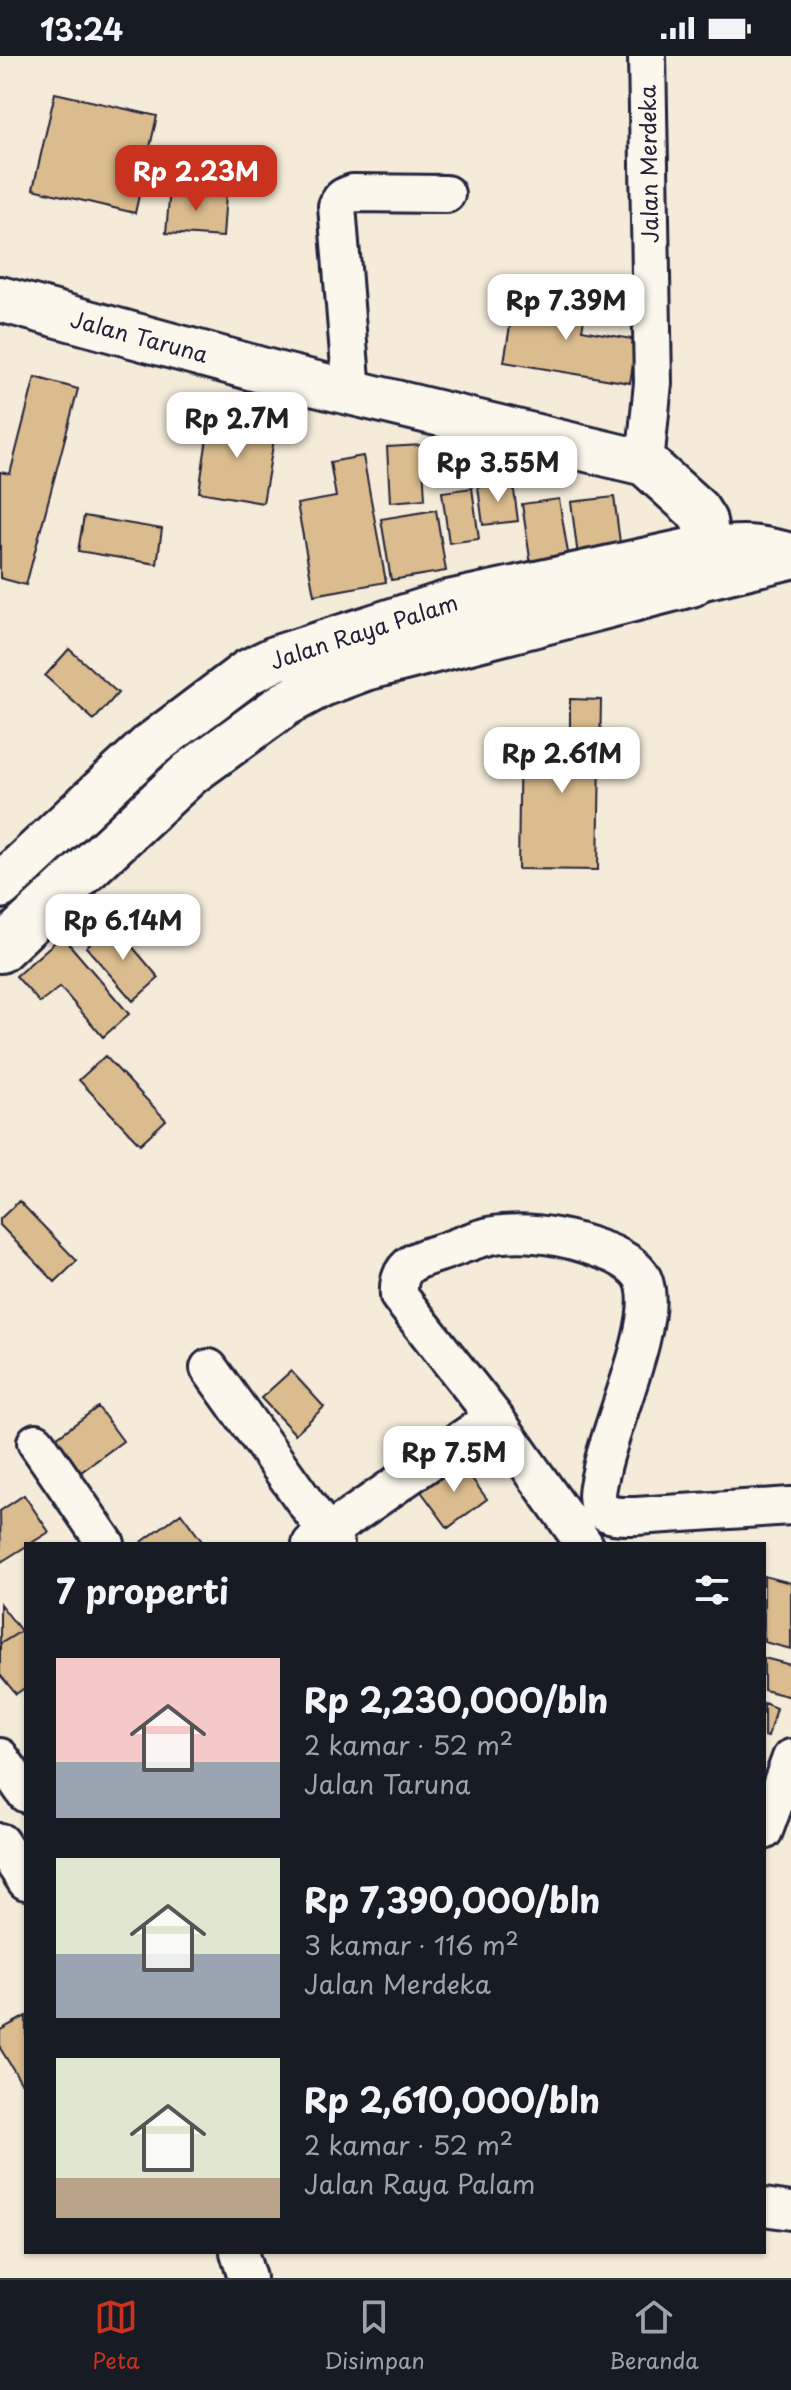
<!DOCTYPE html>
<html lang="id">
<meta charset="utf-8">
<style>
:root{--surface:#171b24;--page:#242831;--text:#f1f3f6;--muted:#9ea1a6;--line:#363941;--accent:#c8321e}
body{margin:0;font-family:"Playpen Sans",sans-serif;background:var(--page);color:var(--text);height:100vh;display:flex;flex-direction:column;font-size:30px;white-space:nowrap}
*{box-sizing:border-box;margin:0}
p{font-size:26px;color:var(--muted)}
.icon{flex:none;width:44px;height:44px;fill:none;stroke:currentColor;stroke-width:2;stroke-linecap:round;stroke-linejoin:round}
.map{position:relative;flex:1;overflow:hidden}
.drawer{position:absolute;left:24px;top:1486px;width:742px;height:712px;display:flex;flex-direction:column;background:var(--surface);border-radius:0px;box-shadow:0 2px 6px #0004}
.drawer>*{flex:none}
.price{position:absolute;translate:-50% -68px;padding:0 18px;border-radius:16px;background:#fff;color:#222;font-size:26px;line-height:52px;filter:drop-shadow(0 2px 4px #0008)}
.price::after{content:'';position:absolute;left:50%;top:48px;width:24px;height:18px;margin-left:-12px;background:inherit;clip-path:polygon(0 0,100% 0,50% 100%)}
.price.active{background:var(--accent);color:#fff}
ul{padding:0;list-style:none}
li{display:flex;align-items:center;gap:24px;height:200px;padding:0 32px}
li span{display:grid;place-items:center;flex:none;width:224px;height:160px;border-radius:0px;color:#555}
li>.icon{margin-inline-start:auto}
span .icon{width:96px;height:96px;fill:#fffc;stroke-width:1}
li b{font-size:34px}
h2{display:flex;justify-content:space-between;align-items:center;height:96px;padding:0 32px;font-size:34px}
.status{display:flex;justify-content:space-between;align-items:center;height:56px;padding:0 40px;background:var(--surface);direction:ltr}
.status svg{height:22px;fill:currentColor}
.dock{display:flex;justify-content:space-around;align-items:center;height:112px;border-top:2px solid var(--line);background:var(--surface);font-size:22px;color:var(--muted)}
.dock a{display:grid;justify-items:center;gap:4px}
.dock .active{color:var(--accent)}
.map>svg:first-child{display:block}
.building{fill:#dabc8e;stroke:#22223b;stroke-width:2}
.lines{fill:none;stroke-linecap:round;stroke-linejoin:round}
.minor-casing{stroke:#22223b;stroke-width:42}
.major-casing{stroke:#22223b;stroke-width:50}
.minor{stroke:#fbf7ec;stroke-width:36}
.major{stroke:#fbf7ec;stroke-width:44}
.labels{text-anchor:middle;stroke-width:8;stroke-linejoin:round;paint-order:stroke}
.street-label{font-size:22px;fill:#22223b;stroke:#fbf7ec}
</style>
<div class="status"><b>13:24</b><svg viewBox="0 0 49 12"><path d="M0 12V9h3v3zM5 12V6h3v6zM10 12V3h3v9zM15 12V0h3v12zM26 1h20v11H26zM47 4h2v5h-2z"/></svg></div>
<div class="map">
<svg width="791" height="2222" viewBox="0 0 791 2222">
<rect width="100%" height="100%" fill="#f4ebd9"/>
<filter id="ink" filterUnits="userSpaceOnUse"><feTurbulence type="fractalNoise" baseFrequency=".0125" numOctaves="2"/><feDisplacementMap in="SourceGraphic" scale="16" xChannelSelector="R" yChannelSelector="G"/><feConvolveMatrix kernelMatrix="1 2 1 2 8 2 1 2 1" color-interpolation-filters="sRGB"/></filter>
<g filter="url(#ink)">
<path class="building" d="M55,37L157,60L135,157L33,133Z
M170,132L226,137L223,181L166,177Z
M515,240L586,252L582,274L637,284L630,327L504,306Z
M35,321L78,333L26,529L0,522V416L10,418Z
M210,362L276,372L263,447L199,436Z
M422,389L425,443L390,446L387,391Z
M363,400L386,526L314,539L297,448L336,441L330,406Z
M513,427L518,465L483,469L478,431Z
M472,432L479,483L449,487L442,436Z
M614,441L621,494L578,500L571,446Z
M559,443L569,503L531,509L522,448Z
M436,454L446,515L391,524L381,463Z
M84,460L162,473L157,508L78,495Z
M69,593L118,637L94,664L45,620Z
M570,643L601,644L598,814L518,813L520,679L570,680Z
M113,868L159,922L133,945L86,891Z
M62,880L129,958L103,981L60,931L40,947L16,920Z
M105,1000L166,1064L140,1088L79,1024Z
M19,1145L77,1205L55,1226L0,1169V1163Z
M291,1315L324,1351L295,1378L261,1342Z
M98,1351L123,1385L81,1416L56,1382Z
M459,1405L487,1443L448,1472L420,1434Z
M24,1439L49,1476L1,1506L0,1455Z
M181,1457L204,1488H139Z
M764,1520L791,1527V1593L764,1586Z
M0,1548L21,1575L0,1588Z
M21,1575L26,1581V1631L16,1638L0,1619V1588Z
M764,1602L791,1609V1641L764,1634Z
M764,1647L776,1652L768,1681L764,1680Z
M26,1960V2023L21,2026L0,1992V1974Z"/>
<g class="lines">
<g class="minor-casing">
<path id="minor" d="M352,336L337,150C341,141 344,140 353,137L446,138
M645,407L653,327L647,0
M708,491C741,486 759,487 791,496
M691,528L791,504
M209,1312L335,1488
M36,1386L106,1488
M311,1488L494,1361
M584,1488L494,1361L399,1240C397,1210 412,1205 439,1197C459,1191 482,1179 503,1178C535,1175 569,1182 599,1193C615,1198 641,1210 645,1229C656,1271 612,1365 602,1412C600,1422 595,1437 598,1447C603,1462 623,1460 636,1460L791,1450
M0,1701L26,1738
M764,1775L791,1702
M0,1786L26,1825
M764,2151L791,2155
M239,2196L247,2222"/>
</g>
<g class="major-casing">
<path id="major" d="M0,243L283,320L645,407L697,454L704,465L708,491L691,528L365,612L322,628L285,648L190,717L0,894
M0,830L150,690L248,616L277,602L449,547L708,491"/>
</g>
<use href="#minor" class="minor"/>
<use href="#major" class="major"/>
</g>
</g>
<g class="labels">
<g class="street-label">
<text transform="translate(649 108) rotate(-91)" y="8">Jalan Merdeka</text>
<text transform="translate(139 281) rotate(15)" y="8">Jalan Taruna</text>
<text transform="translate(364 576) rotate(-18)" y="8">Jalan Raya Palam</text>
</g>
</g>
</svg>
<b class="price active" style="left:196px;top:157px">Rp 2.23M</b>
<b class="price" style="left:566px;top:286px">Rp 7.39M</b>
<b class="price" style="left:237px;top:404px">Rp 2.7M</b>
<b class="price" style="left:498px;top:448px">Rp 3.55M</b>
<b class="price" style="left:562px;top:739px">Rp 2.61M</b>
<b class="price" style="left:123px;top:906px">Rp 6.14M</b>
<b class="price" style="left:454px;top:1438px">Rp 7.5M</b>
<section class="drawer">
<h2>7 properti<svg class="icon" aria-label="filters" viewBox="0 0 24 24"><path d="M4 7h16M4 17h16"/><circle cx="9" cy="7" r="2"/><circle cx="15" cy="17" r="2"/></svg></h2>
<ul>
<li><span style="background:linear-gradient(#f6c9c9 65%,#9aa5b1 0)"><svg class="icon" aria-label="home" viewBox="0 0 24 24"><path d="M3 11l9-7 9 7M6 9v11h12V9"/></svg></span><div><b>Rp 2,230,000/bln</b><p>2 kamar · 52 m²</p><p>Jalan Taruna</p></div></li>
<li><span style="background:linear-gradient(#dfe7d0 60%,#9aa5b1 0)"><svg class="icon" aria-label="home" viewBox="0 0 24 24"><path d="M3 11l9-7 9 7M6 9v11h12V9"/></svg></span><div><b>Rp 7,390,000/bln</b><p>3 kamar · 116 m²</p><p>Jalan Merdeka</p></div></li>
<li><span style="background:linear-gradient(#dfe7d0 75%,#b9a48a 0)"><svg class="icon" aria-label="home" viewBox="0 0 24 24"><path d="M3 11l9-7 9 7M6 9v11h12V9"/></svg></span><div><b>Rp 2,610,000/bln</b><p>2 kamar · 52 m²</p><p>Jalan Raya Palam</p></div></li>
</ul>
</section>
</div>
<nav class="dock">
<a class="active"><svg class="icon" aria-label="map" viewBox="0 0 24 24"><path d="M3 6l6-2 6 2 6-2v14l-6 2-6-2-6 2zM9 4v14M15 6v14"/></svg>Peta</a>
<a><svg class="icon" aria-label="saved" viewBox="0 0 24 24"><path d="M7 4h10v16l-5-4-5 4z"/></svg>Disimpan</a>
<a><svg class="icon" aria-label="home" viewBox="0 0 24 24"><path d="M3 11l9-7 9 7M6 9v11h12V9"/></svg>Beranda</a>
</nav>
